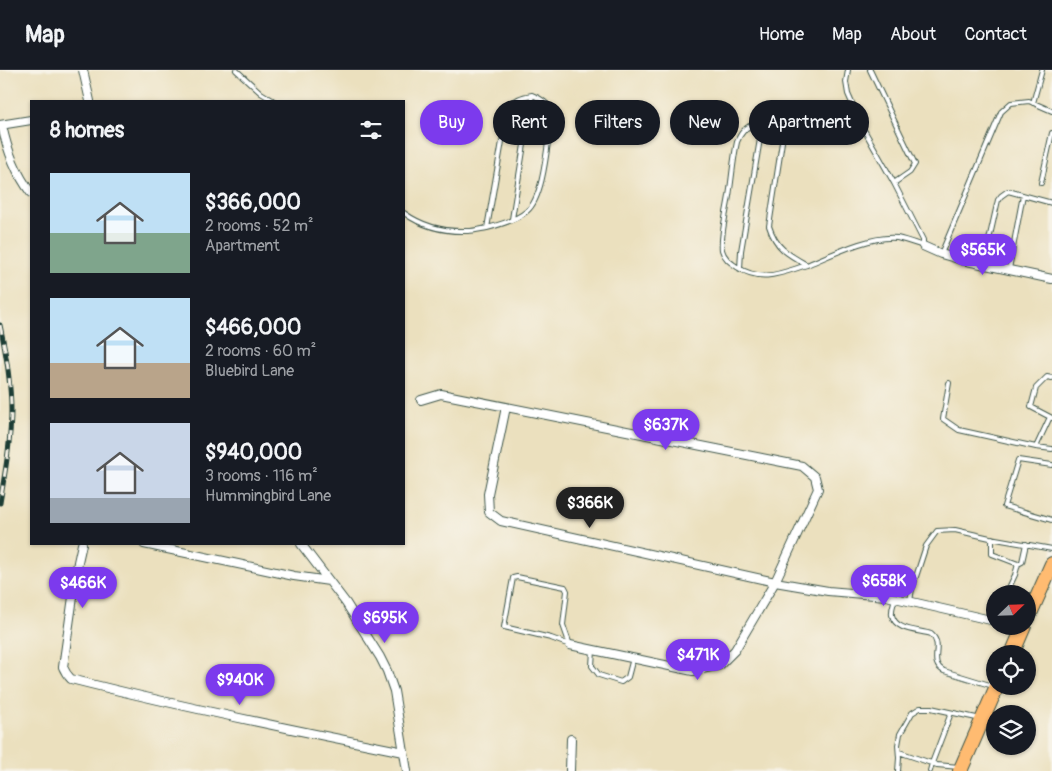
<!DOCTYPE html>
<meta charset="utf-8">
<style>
:root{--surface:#171b24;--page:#242831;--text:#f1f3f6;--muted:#9ea1a6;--line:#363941;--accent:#7c3aed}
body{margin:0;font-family:Pangolin,sans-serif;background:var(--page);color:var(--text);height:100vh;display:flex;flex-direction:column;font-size:19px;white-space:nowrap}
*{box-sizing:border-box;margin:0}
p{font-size:16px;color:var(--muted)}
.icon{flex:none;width:28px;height:28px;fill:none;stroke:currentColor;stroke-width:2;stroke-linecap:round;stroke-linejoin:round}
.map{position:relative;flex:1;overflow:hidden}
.details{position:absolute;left:30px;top:30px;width:375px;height:445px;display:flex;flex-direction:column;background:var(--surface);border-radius:0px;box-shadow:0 1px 4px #0004}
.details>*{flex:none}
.hud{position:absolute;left:420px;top:30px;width:475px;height:45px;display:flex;gap:10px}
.needle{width:32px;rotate:67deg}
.tools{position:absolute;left:986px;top:515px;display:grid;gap:10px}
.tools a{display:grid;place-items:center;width:50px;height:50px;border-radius:50%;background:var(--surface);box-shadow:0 1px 4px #0004;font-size:25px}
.price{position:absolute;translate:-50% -42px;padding:0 11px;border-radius:18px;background:var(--accent);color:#fff;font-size:16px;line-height:32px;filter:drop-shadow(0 1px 2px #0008)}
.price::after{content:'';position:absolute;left:50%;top:30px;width:15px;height:11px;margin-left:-8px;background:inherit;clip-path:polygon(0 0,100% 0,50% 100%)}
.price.active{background:#222;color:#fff}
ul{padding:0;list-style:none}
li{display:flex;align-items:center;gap:15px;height:125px;padding:0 20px}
li span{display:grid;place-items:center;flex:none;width:140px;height:100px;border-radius:0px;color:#555}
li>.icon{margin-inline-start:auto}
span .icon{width:60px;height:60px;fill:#fffc;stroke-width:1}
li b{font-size:21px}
h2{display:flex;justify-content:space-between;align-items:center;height:60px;padding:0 20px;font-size:21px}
.tag{padding:0 18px;border-radius:22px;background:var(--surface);box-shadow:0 1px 4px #0004;font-size:18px;line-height:45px}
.tag.active{background:var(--accent);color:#fff}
header{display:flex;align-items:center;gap:30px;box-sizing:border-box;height:70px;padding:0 25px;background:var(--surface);border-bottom:1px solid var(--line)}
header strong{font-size:24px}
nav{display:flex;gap:28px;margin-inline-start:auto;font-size:18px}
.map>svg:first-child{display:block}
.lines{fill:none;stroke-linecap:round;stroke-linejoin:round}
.lane-casing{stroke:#3e5549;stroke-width:6}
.street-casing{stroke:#3e5549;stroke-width:10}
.highway-casing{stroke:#3e5549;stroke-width:16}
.lane{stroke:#fff;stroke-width:4}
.street{stroke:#fff;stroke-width:8}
.highway{stroke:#ffbb71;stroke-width:14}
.rail-casing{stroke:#1f3d34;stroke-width:5}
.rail{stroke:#f7f3e8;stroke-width:3;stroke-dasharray:9;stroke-linecap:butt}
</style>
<header>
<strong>Map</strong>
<nav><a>Home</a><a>Map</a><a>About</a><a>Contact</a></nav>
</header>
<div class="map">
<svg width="1052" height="701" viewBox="0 0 1052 701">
<rect width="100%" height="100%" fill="#f7f3e8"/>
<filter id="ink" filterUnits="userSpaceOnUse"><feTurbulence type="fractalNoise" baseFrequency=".02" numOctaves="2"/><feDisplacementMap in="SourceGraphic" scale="10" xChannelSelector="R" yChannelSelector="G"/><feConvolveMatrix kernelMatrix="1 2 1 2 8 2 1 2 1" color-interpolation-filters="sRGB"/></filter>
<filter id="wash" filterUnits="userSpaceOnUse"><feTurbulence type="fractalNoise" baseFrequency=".0096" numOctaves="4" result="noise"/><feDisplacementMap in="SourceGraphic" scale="20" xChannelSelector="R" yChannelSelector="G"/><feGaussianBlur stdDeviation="1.12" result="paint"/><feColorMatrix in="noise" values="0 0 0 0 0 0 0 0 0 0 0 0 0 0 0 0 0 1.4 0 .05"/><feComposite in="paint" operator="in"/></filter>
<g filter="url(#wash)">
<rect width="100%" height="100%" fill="#ebe0be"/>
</g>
<g filter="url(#ink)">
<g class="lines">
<g class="lane-casing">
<path id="lane" d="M236,0L261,23L274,31
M870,0L915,94L910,102L894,113
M532,25C547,31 550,35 551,51C547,74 544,127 527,141C518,149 499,155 487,158L508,37C515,29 521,27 532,25Z
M1033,33L1042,0
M755,53C772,53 777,56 782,72L769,156C776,178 787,184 807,195C781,203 762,213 737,197C730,192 724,188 722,180C720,167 727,140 729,126C732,108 733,90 737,72C741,62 745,58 755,53Z
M1041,113L1052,63
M404,143C422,156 445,162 468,161C474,161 481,159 487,158
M512,149L532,25
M1012,183L993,176L989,170L998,130L1001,126L1008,121L1052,133
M941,184L1001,42L1011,33L1029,31L1052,41
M807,195C831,185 871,165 897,168C906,170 914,173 923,176V170L894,113L863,58L848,24L846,12L848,0
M740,199L741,181L760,69L762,53
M1009,199L1023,125
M1052,308L1047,307L1036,318L1031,337L1052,348
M949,313L943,349L959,360L1036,377
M1050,347L1036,377L1052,379
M1052,395L1018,390L1004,436L1052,450
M992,468V484L1018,494L1022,492L1026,474
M517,507L565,517L567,521L563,555L570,575L551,568L504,557L513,508Z
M1006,524L1015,505L1018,494
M895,528C894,533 891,539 892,545C895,561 919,560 931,564C945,576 927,592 944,601L993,616
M910,531L912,519L926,476L937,461L955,460L990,468L1052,479
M593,580L592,596L599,605L621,612L628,607L633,588
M899,682L937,695L959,697
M898,701L899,688L898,675L900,664L912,643L920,638H931L981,649
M930,701L932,693L951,643"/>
</g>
<g class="street-casing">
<path id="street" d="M83,0L90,31
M0,55L31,50
M2,55C7,80 16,103 31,123
M923,176L941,184L962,190L1052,209
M421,330L441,324L802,396L815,407L818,419L775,512L735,580L720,595L693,601L570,575
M506,337L488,424L489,442L501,451L775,512L828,521L886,526L995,551
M82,474L78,492L63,597C65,602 67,605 71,609C181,637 293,660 404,682
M144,474L294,506L329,511
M301,474L346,533L380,587L387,601L394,621L407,701
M570,701L571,669"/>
</g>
<g class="highway-casing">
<path id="highway" d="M1028,548L1052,494
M1012,584L1024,556
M960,701L997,616"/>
</g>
<use href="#lane" class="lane"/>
<use href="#street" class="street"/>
<use href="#highway" class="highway"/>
<g class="rail-casing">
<path id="rail" d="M0,255C6,283 11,311 11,340C11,371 5,402 0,433"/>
</g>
<use href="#rail" class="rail"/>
</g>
</g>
</svg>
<div class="tools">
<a><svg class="needle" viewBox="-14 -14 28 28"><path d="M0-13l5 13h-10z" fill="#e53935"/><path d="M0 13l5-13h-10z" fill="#9ea1a6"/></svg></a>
<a><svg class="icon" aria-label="locate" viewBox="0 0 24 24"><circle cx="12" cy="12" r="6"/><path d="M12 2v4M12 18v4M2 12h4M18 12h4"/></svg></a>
<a><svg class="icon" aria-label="layers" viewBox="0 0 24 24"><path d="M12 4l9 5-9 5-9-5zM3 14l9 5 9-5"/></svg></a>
</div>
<b class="price" style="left:983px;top:206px">$565K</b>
<b class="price" style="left:666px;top:381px">$637K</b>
<b class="price active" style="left:590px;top:459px">$366K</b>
<b class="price" style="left:884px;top:537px">$658K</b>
<b class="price" style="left:83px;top:539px">$466K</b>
<b class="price" style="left:385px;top:574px">$695K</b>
<b class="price" style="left:698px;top:611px">$471K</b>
<b class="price" style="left:240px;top:636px">$940K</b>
<div class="hud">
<a class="tag active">Buy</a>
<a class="tag">Rent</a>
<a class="tag">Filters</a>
<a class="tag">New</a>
<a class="tag">Apartment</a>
</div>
<section class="details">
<h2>8 homes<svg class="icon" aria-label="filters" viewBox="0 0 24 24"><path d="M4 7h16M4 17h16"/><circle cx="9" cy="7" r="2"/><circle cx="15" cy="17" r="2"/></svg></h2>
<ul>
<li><span style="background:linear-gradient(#bfe0f5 60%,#7fa58c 0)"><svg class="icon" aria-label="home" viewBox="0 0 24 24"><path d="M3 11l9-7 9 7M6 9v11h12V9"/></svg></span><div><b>$366,000</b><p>2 rooms · 52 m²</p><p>Apartment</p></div></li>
<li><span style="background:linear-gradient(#bfe0f5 65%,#b9a48a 0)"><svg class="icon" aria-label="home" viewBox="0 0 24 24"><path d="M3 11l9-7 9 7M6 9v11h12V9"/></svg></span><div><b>$466,000</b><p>2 rooms · 60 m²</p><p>Bluebird Lane</p></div></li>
<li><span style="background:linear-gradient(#c9d6e8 75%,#9aa5b1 0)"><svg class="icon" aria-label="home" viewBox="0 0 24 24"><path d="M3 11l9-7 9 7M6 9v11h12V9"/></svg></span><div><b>$940,000</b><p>3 rooms · 116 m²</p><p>Hummingbird Lane</p></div></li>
</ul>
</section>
</div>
